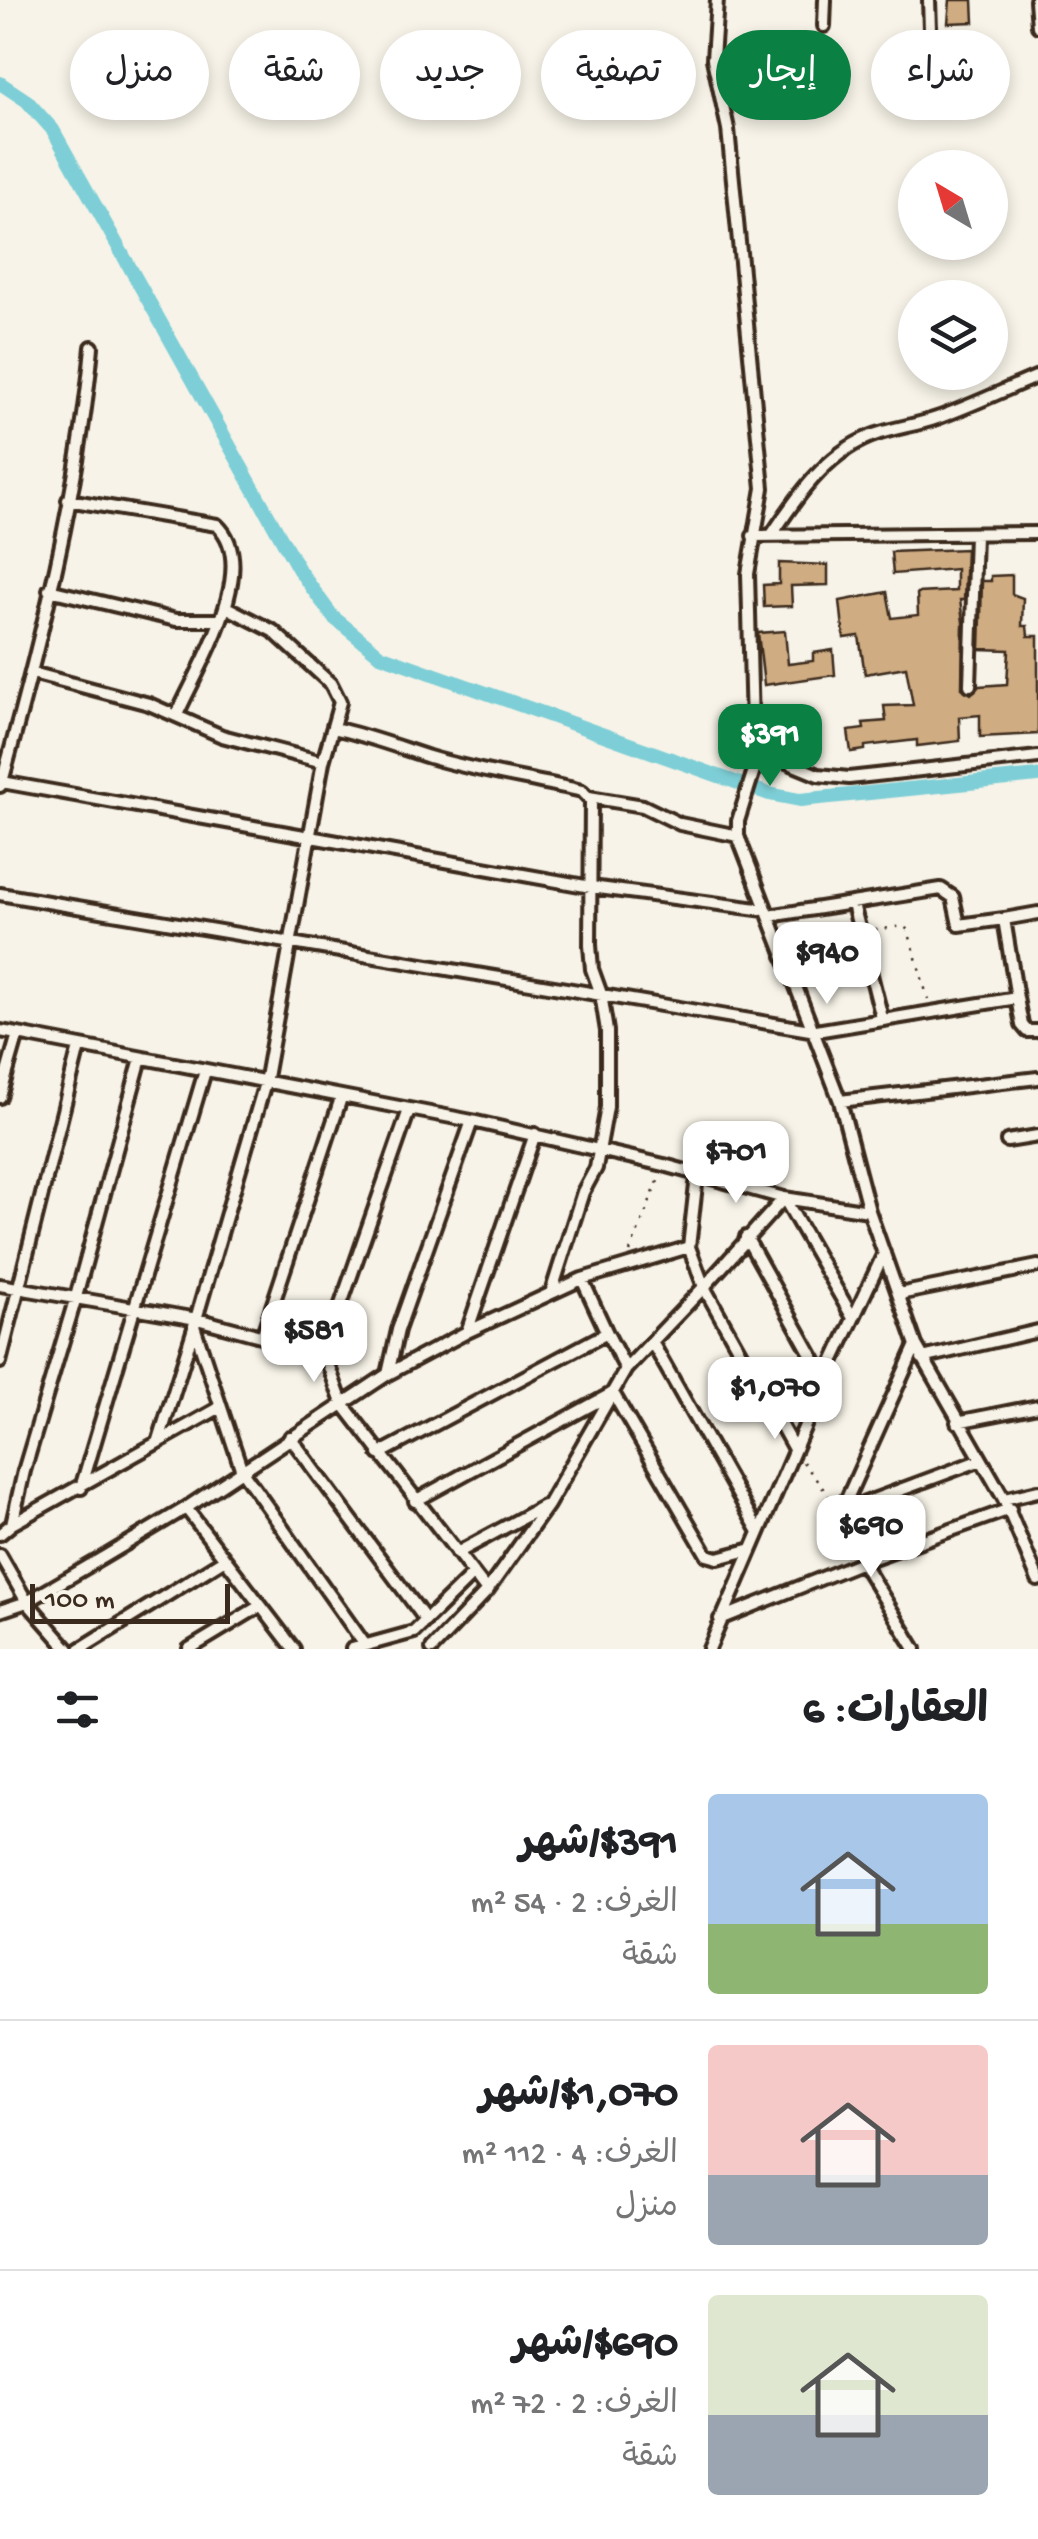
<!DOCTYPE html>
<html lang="ar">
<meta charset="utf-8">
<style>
:root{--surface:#fff;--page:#f6f6f6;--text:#202124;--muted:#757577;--line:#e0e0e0;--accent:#0b8043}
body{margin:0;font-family:"Gochi Hand","Playpen Sans Arabic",sans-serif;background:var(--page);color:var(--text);direction:rtl;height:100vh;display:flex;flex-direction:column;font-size:38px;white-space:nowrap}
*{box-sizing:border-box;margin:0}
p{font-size:32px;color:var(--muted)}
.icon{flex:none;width:55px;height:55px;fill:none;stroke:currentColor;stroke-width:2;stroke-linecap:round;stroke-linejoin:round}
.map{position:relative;height:1649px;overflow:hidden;direction:ltr}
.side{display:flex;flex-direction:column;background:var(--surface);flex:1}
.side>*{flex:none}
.hud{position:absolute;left:30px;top:30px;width:980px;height:90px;direction:rtl;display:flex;gap:20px}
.needle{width:65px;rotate:322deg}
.tools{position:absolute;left:898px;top:150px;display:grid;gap:20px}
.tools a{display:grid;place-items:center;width:110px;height:110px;border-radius:50%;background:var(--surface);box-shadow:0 5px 15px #0003;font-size:50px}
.scale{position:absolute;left:30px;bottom:25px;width:200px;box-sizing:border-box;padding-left:10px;border:5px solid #3b2a1e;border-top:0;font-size:28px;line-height:35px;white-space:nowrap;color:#3b2a1e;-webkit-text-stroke:8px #f7f3e8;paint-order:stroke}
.price{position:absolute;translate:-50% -85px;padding:0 22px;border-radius:20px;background:#fff;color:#222;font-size:32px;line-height:65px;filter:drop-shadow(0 2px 5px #0008)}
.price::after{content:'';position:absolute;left:50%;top:60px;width:30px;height:22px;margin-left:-15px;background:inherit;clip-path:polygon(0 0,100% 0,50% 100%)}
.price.current{background:var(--accent);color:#fff}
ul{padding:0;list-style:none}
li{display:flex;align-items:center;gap:30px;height:250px;padding:0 50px}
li+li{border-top:2px solid var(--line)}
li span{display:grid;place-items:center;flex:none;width:280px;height:200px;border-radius:10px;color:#555}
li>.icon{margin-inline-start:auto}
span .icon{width:120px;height:120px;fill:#fffc;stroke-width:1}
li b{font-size:42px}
h2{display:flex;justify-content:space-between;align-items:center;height:120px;padding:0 50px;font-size:42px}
.tag{padding:0 35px;border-radius:45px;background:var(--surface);box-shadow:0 5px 15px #0003;font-size:35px;line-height:90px}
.tag.current{background:var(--accent);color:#fff}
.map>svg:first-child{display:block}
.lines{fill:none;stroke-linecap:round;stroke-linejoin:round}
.canal{stroke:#7dced6;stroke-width:14}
.building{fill:#cfac82;stroke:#3b2a1e;stroke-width:2.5}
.minor-casing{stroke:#3b2a1e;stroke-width:18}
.path{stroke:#3b2a1e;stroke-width:2.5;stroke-dasharray:2.5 8;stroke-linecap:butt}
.minor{stroke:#f7f3e8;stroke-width:10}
</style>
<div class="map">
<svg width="1038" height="1649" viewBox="0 0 1038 1649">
<rect width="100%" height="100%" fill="#f7f3e8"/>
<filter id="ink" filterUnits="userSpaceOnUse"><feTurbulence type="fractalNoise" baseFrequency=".01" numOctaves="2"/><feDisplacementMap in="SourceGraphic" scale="20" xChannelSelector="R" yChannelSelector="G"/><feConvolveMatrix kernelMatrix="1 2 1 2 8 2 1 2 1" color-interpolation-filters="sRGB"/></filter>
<g filter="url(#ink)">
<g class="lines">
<path class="canal" d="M0,83L27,101L53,130L299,570L333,617L380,655L769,794L800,800L1038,776"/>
</g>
<path class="building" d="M950,0H973L974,22L948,23Z
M966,549L964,600H960L963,622L962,688L971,694L979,686L1007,684L1009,650L980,649L982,581H991V576L1012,575V594L1023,598L1022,626H1027L1028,636H1038V734L980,737V715L959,717L960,741L917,746V740L865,746V750L851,752L848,731L864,729L863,723L886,721L884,706L913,705L906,667L865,674L859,636L844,638L840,601L887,592L892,618L918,615L917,593L956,591V569L893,574L891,552Z
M779,563L828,565V585L791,586L792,606L764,607L763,585L779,584Z
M785,631L788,664L813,661V653L833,650L835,675L764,685L758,633Z"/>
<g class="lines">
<g class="minor-casing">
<path id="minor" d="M717,0L713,59L728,129L763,488L748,574L752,726L760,751L738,821V836L840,1101L869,1211L916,1345L1004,1499L1038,1580
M929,0L930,29
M1036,0L1038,26
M824,26L825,0
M68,500L217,525C262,567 197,669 177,715
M753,536L1038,533
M771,536C796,498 825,455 869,437C890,428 915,426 937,418C971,406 1004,390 1038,376
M49,590L176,620H219
M226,607L273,631L331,684L340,702L323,762L265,1083L194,1326L242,1471L365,1645
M32,673L149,704L222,736L323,762
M970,685L975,535
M333,728C366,735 398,747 429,757C479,772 531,779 582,791L591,800L590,945L592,969L601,994L607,1031V1107L596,1168L583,1192L551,1293
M760,751L818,775L849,778L1038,757
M2,782C40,643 79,490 92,347
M0,786L2,782L591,887L765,910
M589,797L643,806L680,824L738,836
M0,894L816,1031L1017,998L1022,1025L1027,1031H1038
M853,904L882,1018
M769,916L941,889L953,897L959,925L1004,919
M783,956L862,932
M1017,998L1004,919L1038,913
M0,1031L18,1034
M0,1097L18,1034L472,1121L664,1165L784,1198L869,1211
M840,1101L1038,1078
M1007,1141L1038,1136
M784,1198L704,1287L794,1449
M784,1198L853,1318
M746,1237L825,1379
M0,1285L197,1319L324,1353L409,1110
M899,1294L1038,1266
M467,1332L535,1134
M607,1333L626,1369
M262,1337L341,1098
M653,1344L758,1530
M916,1345L841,1512L981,1460
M324,1353L342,1403L487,1591L548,1505L626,1369L704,1287L689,1247L697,1176
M922,1358L1038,1331
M0,1362L79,1047
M388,1374L398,1330L472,1121
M957,1422L1038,1406
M290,1437L425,1619
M159,1440L194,1328
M379,1454L607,1333L582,1279
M81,1488L205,1071
M1004,1499L1038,1491
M415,1501L613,1393L707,1555L718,1558L752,1549
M186,1508L294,1649
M12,1524L219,1408
M0,1534L12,1524L24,1471L76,1297L141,1058
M457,1553L544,1506
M0,1555L27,1602L68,1649
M862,1562L915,1649
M0,1611L27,1602L104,1557L186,1508L388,1374L467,1332L582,1279L689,1247
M720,1619L862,1562L1010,1509
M80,1649L225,1559
M189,1649L260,1606
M352,1649L414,1632L473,1574
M432,1649L487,1591
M709,1649L825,1379L884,1253"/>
</g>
<path class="path" d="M875,930L903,926L908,930L928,999
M630,1252L660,1176
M803,1462L834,1503"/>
<use href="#minor" class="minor"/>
</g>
</g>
</svg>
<div class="tools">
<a><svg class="needle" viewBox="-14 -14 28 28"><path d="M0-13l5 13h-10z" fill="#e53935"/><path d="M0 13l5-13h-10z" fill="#757577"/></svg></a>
<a><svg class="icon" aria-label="layers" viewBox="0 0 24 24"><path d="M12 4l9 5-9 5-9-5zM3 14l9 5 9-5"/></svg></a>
</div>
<div class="scale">100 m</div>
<b class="price current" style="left:770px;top:789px">$391</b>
<b class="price" style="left:827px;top:1007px">$940</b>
<b class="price" style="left:736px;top:1206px">$701</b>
<b class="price" style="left:314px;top:1385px">$581</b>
<b class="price" style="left:775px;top:1442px">$1,070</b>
<b class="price" style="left:871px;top:1580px">$690</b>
<div class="hud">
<a class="tag">شراء</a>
<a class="tag current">إيجار</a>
<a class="tag">تصفية</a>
<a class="tag">جديد</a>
<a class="tag">شقة</a>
<a class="tag">منزل</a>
</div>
</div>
<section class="side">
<h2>العقارات: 6<svg class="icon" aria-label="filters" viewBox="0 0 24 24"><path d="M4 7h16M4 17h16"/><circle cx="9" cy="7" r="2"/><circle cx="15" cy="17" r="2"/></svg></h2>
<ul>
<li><span style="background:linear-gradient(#a9c7e8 65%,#8fb573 0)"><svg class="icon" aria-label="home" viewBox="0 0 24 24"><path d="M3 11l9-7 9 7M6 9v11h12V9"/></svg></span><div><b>$391/شهر</b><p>الغرف: 2 · 54 m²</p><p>شقة</p></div></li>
<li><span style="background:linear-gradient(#f6c9c9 65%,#9aa5b1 0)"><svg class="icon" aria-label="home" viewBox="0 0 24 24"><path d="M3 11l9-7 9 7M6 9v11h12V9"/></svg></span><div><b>$1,070/شهر</b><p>الغرف: 4 · 112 m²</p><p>منزل</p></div></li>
<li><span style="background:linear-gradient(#dfe7d0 60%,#9aa5b1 0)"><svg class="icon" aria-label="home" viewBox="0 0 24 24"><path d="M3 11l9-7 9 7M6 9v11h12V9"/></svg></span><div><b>$690/شهر</b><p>الغرف: 2 · 72 m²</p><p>شقة</p></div></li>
</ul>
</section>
